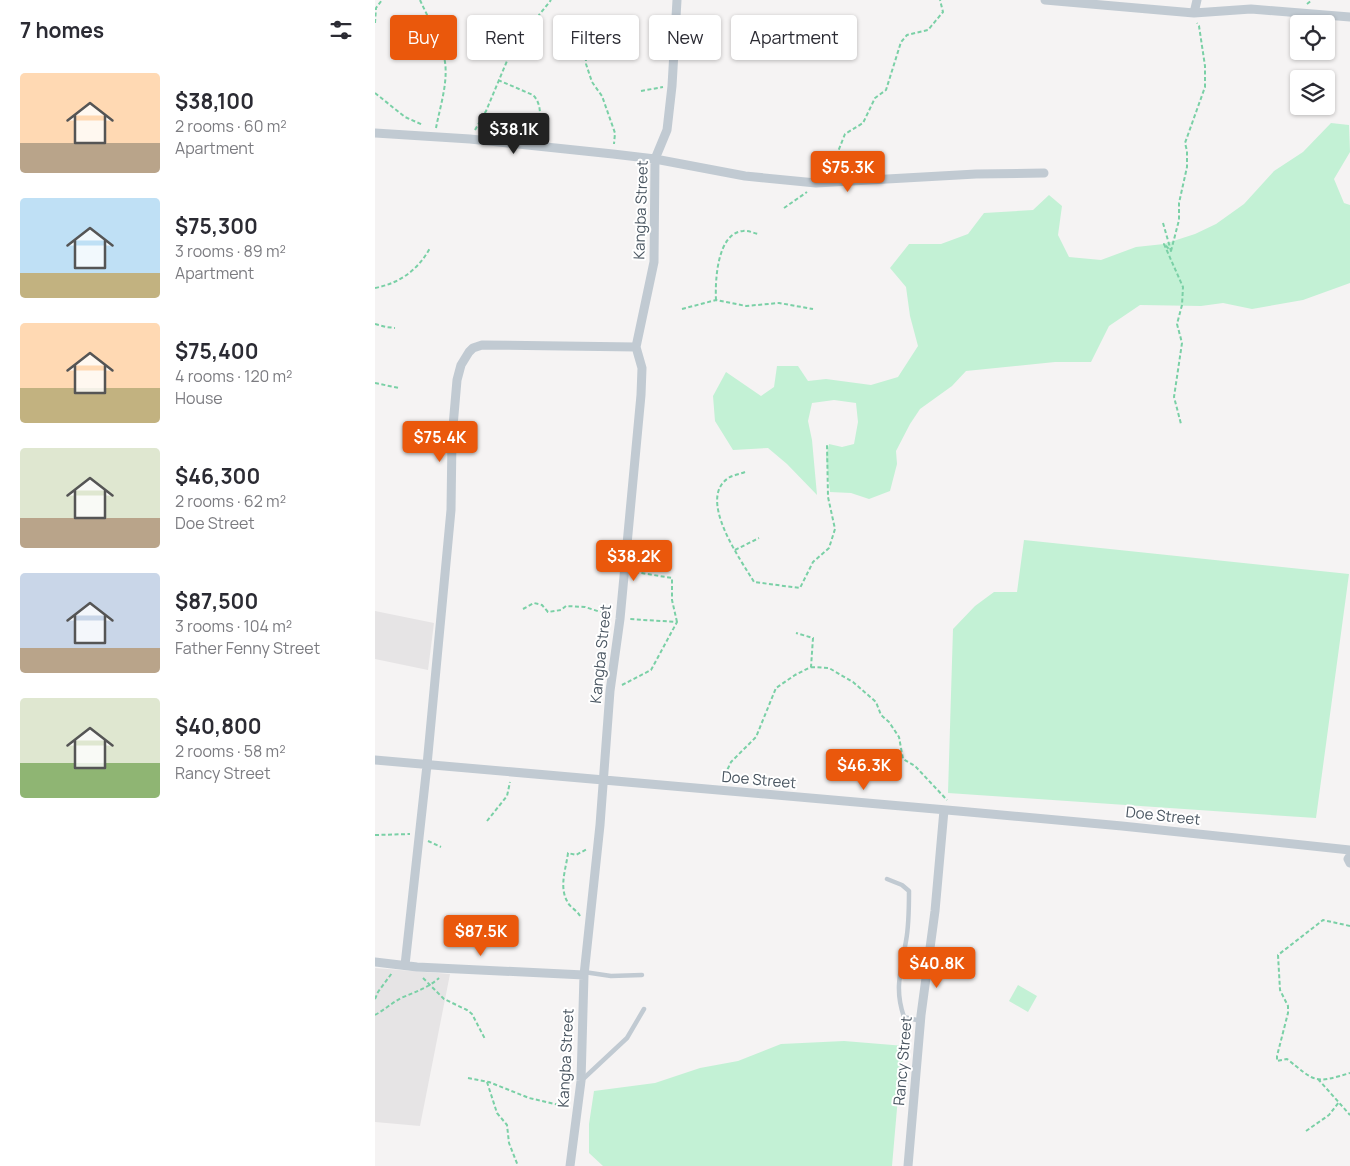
<!DOCTYPE html>
<meta charset="utf-8">
<style>
:root{--surface:#fff;--page:#f7f7f7;--text:#2b2b33;--muted:#7c7c81;--accent:#ea580c}
body{margin:0;font-family:Manrope,sans-serif;background:var(--page);color:var(--text);height:100vh;display:flex;flex-direction:column;font-size:19px;white-space:nowrap}
*{box-sizing:border-box;margin:0}
p{font-size:16px;color:var(--muted)}
.icon{flex:none;width:28px;height:28px;fill:none;stroke:currentColor;stroke-width:2;stroke-linecap:round;stroke-linejoin:round}
.map{position:relative;flex:1;overflow:hidden}
.side{display:flex;flex-direction:column;background:var(--surface);width:375px}
.side>*{flex:none}
.hud{position:absolute;left:15px;top:15px;width:475px;height:45px;display:flex;gap:10px}
.tools{position:absolute;left:915px;top:15px;display:grid;gap:10px}
.tools a{display:grid;place-items:center;width:45px;height:45px;border-radius:5px;background:var(--surface);box-shadow:0 1px 4px #0004;font-size:25px}
.price{position:absolute;translate:-50% -42px;padding:0 11px;border-radius:5px;background:var(--accent);color:#fff;font-size:16px;line-height:32px;filter:drop-shadow(0 1px 2px #0008)}
.price::after{content:'';position:absolute;left:50%;top:30px;width:15px;height:11px;margin-left:-8px;background:inherit;clip-path:polygon(0 0,100% 0,50% 100%)}
.price.current{background:#222;color:#fff}
ul{padding:0;list-style:none}
li{display:flex;align-items:center;gap:15px;height:125px;padding:0 20px}
li span{display:grid;place-items:center;flex:none;width:140px;height:100px;border-radius:5px;color:#555}
li>.icon{margin-inline-start:auto}
span .icon{width:60px;height:60px;fill:#fffc;stroke-width:1}
li b{font-size:21px}
h2{display:flex;justify-content:space-between;align-items:center;height:60px;padding:0 20px;font-size:21px}
.tag{padding:0 18px;border-radius:5px;background:var(--surface);box-shadow:0 1px 4px #0004;font-size:18px;line-height:45px}
.tag.current{background:var(--accent);color:#fff}
main{display:flex;flex:1;min-height:0}
.map>svg:first-child{display:block}
.education{fill:#e6e4e5}
.green{fill:#c3f1d5}
.lines{fill:none;stroke-linecap:round;stroke-linejoin:round}
.path{stroke:#7ad0a6;stroke-width:2;stroke-dasharray:4 2.5;stroke-linecap:butt}
.lane{stroke:#c1cad2;stroke-width:4.5}
.street{stroke:#c1cad2;stroke-width:9}
.labels{text-anchor:middle;stroke-width:4;stroke-linejoin:round;paint-order:stroke}
.street-label{font-size:15px;fill:#4a5661;stroke:#fff}
</style>
<main>
<section class="side">
<h2>7 homes<svg class="icon" aria-label="filters" viewBox="0 0 24 24"><path d="M4 7h16M4 17h16"/><circle cx="9" cy="7" r="2"/><circle cx="15" cy="17" r="2"/></svg></h2>
<ul>
<li><span style="background:linear-gradient(#ffd9b3 70%,#b9a48a 0)"><svg class="icon" aria-label="home" viewBox="0 0 24 24"><path d="M3 11l9-7 9 7M6 9v11h12V9"/></svg></span><div><b>$38,100</b><p>2 rooms · 60 m²</p><p>Apartment</p></div></li>
<li><span style="background:linear-gradient(#bfe0f5 75%,#c2b280 0)"><svg class="icon" aria-label="home" viewBox="0 0 24 24"><path d="M3 11l9-7 9 7M6 9v11h12V9"/></svg></span><div><b>$75,300</b><p>3 rooms · 89 m²</p><p>Apartment</p></div></li>
<li><span style="background:linear-gradient(#ffd9b3 65%,#c2b280 0)"><svg class="icon" aria-label="home" viewBox="0 0 24 24"><path d="M3 11l9-7 9 7M6 9v11h12V9"/></svg></span><div><b>$75,400</b><p>4 rooms · 120 m²</p><p>House</p></div></li>
<li><span style="background:linear-gradient(#dfe7d0 70%,#b9a48a 0)"><svg class="icon" aria-label="home" viewBox="0 0 24 24"><path d="M3 11l9-7 9 7M6 9v11h12V9"/></svg></span><div><b>$46,300</b><p>2 rooms · 62 m²</p><p>Doe Street</p></div></li>
<li><span style="background:linear-gradient(#c9d6e8 75%,#b9a48a 0)"><svg class="icon" aria-label="home" viewBox="0 0 24 24"><path d="M3 11l9-7 9 7M6 9v11h12V9"/></svg></span><div><b>$87,500</b><p>3 rooms · 104 m²</p><p>Father Fenny Street</p></div></li>
<li><span style="background:linear-gradient(#dfe7d0 65%,#8fb573 0)"><svg class="icon" aria-label="home" viewBox="0 0 24 24"><path d="M3 11l9-7 9 7M6 9v11h12V9"/></svg></span><div><b>$40,800</b><p>2 rooms · 58 m²</p><p>Rancy Street</p></div></li>
</ul>
</section>
<div class="map">
<svg width="975" height="1166" viewBox="0 0 975 1166">
<rect width="100%" height="100%" fill="#f5f3f3"/>
<path class="education" d="M0,611L59,623L53,670L0,659Z
M0,968L75,974L45,1126L0,1122Z"/>
<path class="green" d="M956,123L974,125L975,152L959,179L969,203L975,205V283L928,300L877,309L848,303L826,306L765,305L734,326L716,362H680L591,371L577,386L545,409L535,424L521,451L522,464L515,491L494,499L476,493L455,492L451,457L454,444L467,447L479,444L483,422L481,403L459,400L437,403L433,421L437,440L442,495L412,464L393,448L358,450L340,421L338,396L351,372L386,396L399,387L402,366H423L433,381L451,379L496,385L523,377L543,346L535,316L531,287L515,268L534,244H566L593,234L609,213L658,210L674,195L687,206L683,235L694,257L726,260L761,247L789,244L820,234L841,224L869,204L899,171L928,152Z
M649,540L974,574L941,818L573,793L578,629L600,606L619,592H642Z
M643,985L662,996L653,1012L634,1001Z
M469,1041L530,1046L525,1074L517,1166H228L214,1153V1124L219,1091L280,1083L325,1068L363,1061L406,1044Z"/>
<g class="lines">
<path class="path" d="M45,0C54,20 66,40 70,62C73,83 65,107 61,128
M932,4L937,0
M0,23L1,8L7,0
M210,31L211,64L217,82L227,96L240,133L239,144
M123,80L158,95C169,106 164,123 163,137
M266,91L288,87
M0,93L30,117L48,125
M100,130L111,111L137,49L176,0
M451,172L460,159L470,134L488,123L500,98L511,90L526,42L532,35L553,30L568,12L565,0
M409,208L432,192
M788,223L796,251L789,244L808,287L807,305L802,324L807,343L799,397L806,424
M796,251L804,220V203L812,167V151L810,143L830,87V66L824,26L822,23
M0,288C25,283 43,270 55,248
M341,300C340,281 342,233 368,231C373,230 378,233 383,234
M307,309L341,300L371,306L404,303L438,309
M0,324L11,327L20,328
M0,383L24,388
M370,472C365,474 359,475 355,477C320,497 366,560 379,582L425,588L438,562L454,548L460,529L453,497L452,445
M360,550L384,538
M260,572L297,578V600L302,622
M148,609L159,603L167,605L173,612L186,610L191,606L210,607L235,615
M436,667L454,668L478,682L501,702L506,715L514,722L524,737L528,759L540,766L572,800
M247,685L276,670L302,622L254,619
M347,781L356,762L381,737L401,688L420,675L436,667L438,638L421,633
M112,821L132,796L135,782
M0,835L35,834
M53,841L66,847
M205,916C202,910 194,907 192,901C184,886 191,869 193,853L201,855L212,849
M975,926L948,920L903,955L905,990L913,1006V1013L902,1056V1061L912,1059C941,1082 939,1084 975,1073
M48,978L69,999L92,1010L97,1014L110,1039
M0,999L3,992L17,973
M0,1015C9,1010 17,1003 26,998C40,992 53,988 64,978
M93,1078L114,1082L154,1098L193,1107
M943,1079L975,1115
M112,1082L122,1113L132,1125L134,1143L143,1166
M931,1131L954,1115L964,1102"/>
<path class="lane" d="M512,879L527,885L534,891C534,908 534,925 531,941C526,970 519,989 529,1017L546,1021
M209,972L236,976L267,975
M207,1080L252,1038L269,1009"/>
<path class="street" d="M670,0L819,13L876,9L975,17
M819,13L822,0
M0,133L95,139L238,154L280,159L370,176L441,183L601,174L669,173
M0,760L583,811L747,826L975,850
M975,856L973,859L975,863
M0,962L42,967L209,975
M30,965L52,765L76,510L77,438L82,380L86,365L94,352L98,348L107,345L261,347
M195,1166L206,1081L209,975L225,825L235,691L245,619L266,395L267,368L261,347L279,262L280,159L292,130L297,86L302,0
M533,1166L546,1015L560,911L569,810"/>
</g>
<g class="labels">
<g class="street-label">
<text transform="translate(266 210) rotate(-88)" y="5">Kangba Street</text>
<text transform="translate(226 654) rotate(-84)" y="5">Kangba Street</text>
<text transform="translate(384 780) rotate(5)" y="5">Doe Street</text>
<text transform="translate(788 816) rotate(6)" y="5">Doe Street</text>
<text transform="translate(191 1058) rotate(-87)" y="5">Kangba Street</text>
<text transform="translate(528 1061) rotate(-85)" y="5">Rancy Street</text>
</g>
</g>
</svg>
<div class="tools">
<a><svg class="icon" aria-label="locate" viewBox="0 0 24 24"><circle cx="12" cy="12" r="6"/><path d="M12 2v4M12 18v4M2 12h4M18 12h4"/></svg></a>
<a><svg class="icon" aria-label="layers" viewBox="0 0 24 24"><path d="M12 4l9 5-9 5-9-5zM3 14l9 5 9-5"/></svg></a>
</div>
<b class="price current" style="left:139px;top:155px">$38.1K</b>
<b class="price" style="left:473px;top:193px">$75.3K</b>
<b class="price" style="left:65px;top:463px">$75.4K</b>
<b class="price" style="left:259px;top:582px">$38.2K</b>
<b class="price" style="left:489px;top:791px">$46.3K</b>
<b class="price" style="left:106px;top:957px">$87.5K</b>
<b class="price" style="left:562px;top:989px">$40.8K</b>
<div class="hud">
<a class="tag current">Buy</a>
<a class="tag">Rent</a>
<a class="tag">Filters</a>
<a class="tag">New</a>
<a class="tag">Apartment</a>
</div>
</div>
</main>
